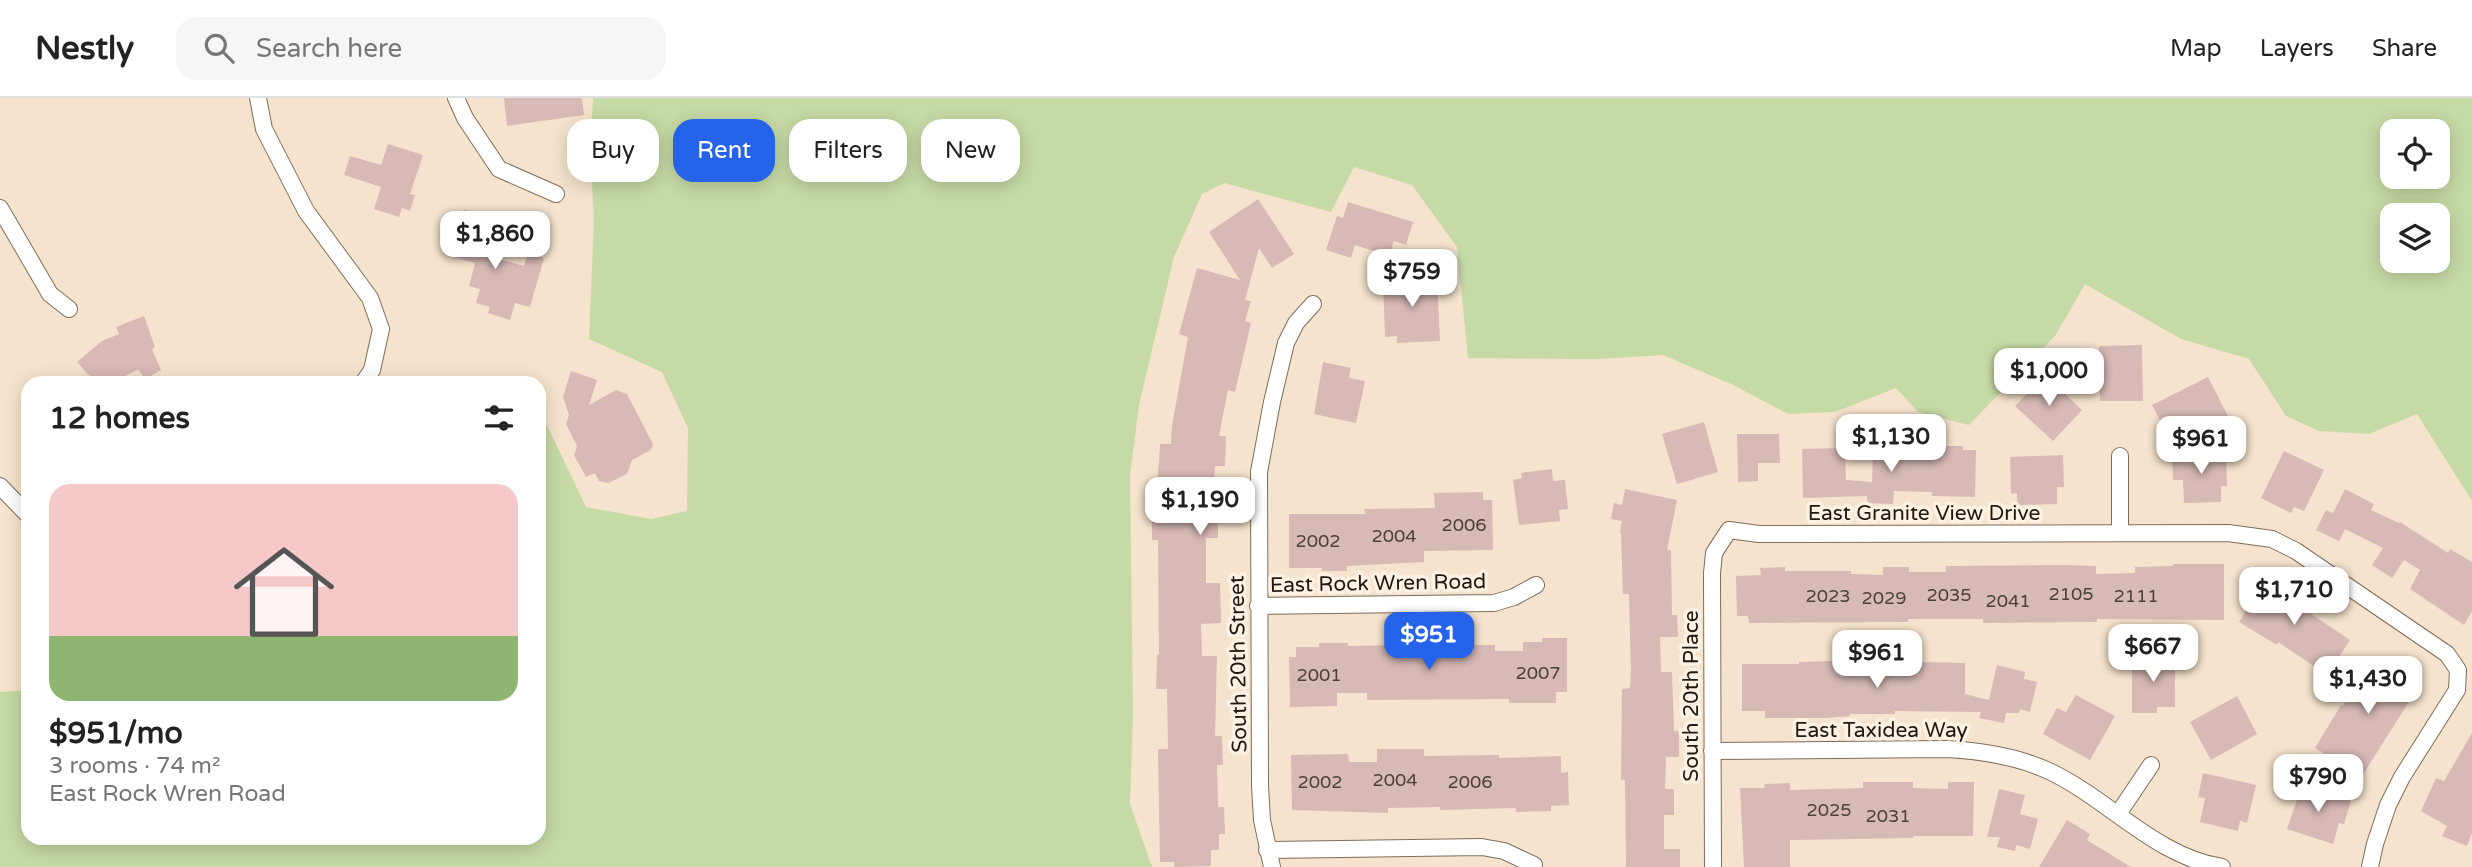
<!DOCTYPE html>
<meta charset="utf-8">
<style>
:root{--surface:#fff;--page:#f6f6f6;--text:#222;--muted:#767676;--line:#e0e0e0;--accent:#2563eb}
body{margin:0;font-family:"Varela Round",sans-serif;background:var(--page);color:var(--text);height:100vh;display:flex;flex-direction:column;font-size:26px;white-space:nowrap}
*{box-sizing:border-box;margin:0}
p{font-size:23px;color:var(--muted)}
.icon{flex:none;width:38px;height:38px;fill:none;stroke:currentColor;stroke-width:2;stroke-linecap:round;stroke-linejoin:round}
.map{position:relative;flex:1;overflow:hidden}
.side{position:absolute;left:21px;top:278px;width:525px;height:469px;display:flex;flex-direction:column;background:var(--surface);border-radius:21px;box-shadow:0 4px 18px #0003}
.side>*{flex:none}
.hud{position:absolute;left:567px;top:21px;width:665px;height:63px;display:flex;gap:14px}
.controls{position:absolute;left:2380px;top:21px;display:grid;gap:14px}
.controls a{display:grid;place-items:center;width:70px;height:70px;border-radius:14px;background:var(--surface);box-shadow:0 4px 18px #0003;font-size:35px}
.price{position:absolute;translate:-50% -60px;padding:0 16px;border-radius:14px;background:#fff;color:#222;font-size:23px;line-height:46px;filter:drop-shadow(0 2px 4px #0008)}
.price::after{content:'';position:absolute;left:50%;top:42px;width:21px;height:16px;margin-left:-10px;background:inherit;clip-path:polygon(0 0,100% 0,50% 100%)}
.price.on{background:var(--accent);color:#fff}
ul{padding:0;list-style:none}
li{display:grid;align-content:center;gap:14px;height:371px;padding:0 28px}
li+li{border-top:2px solid var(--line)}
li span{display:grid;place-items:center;height:217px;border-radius:21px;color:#555}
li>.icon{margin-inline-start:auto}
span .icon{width:126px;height:126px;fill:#fffc;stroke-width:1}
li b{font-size:30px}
h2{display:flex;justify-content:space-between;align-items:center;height:84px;padding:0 28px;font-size:30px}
.pill{padding:0 24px;border-radius:21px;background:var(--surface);box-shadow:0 4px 18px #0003;font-size:24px;line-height:63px}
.pill.on{background:var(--accent);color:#fff}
header{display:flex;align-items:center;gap:42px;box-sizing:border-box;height:98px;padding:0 35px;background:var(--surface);border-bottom:2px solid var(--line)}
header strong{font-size:33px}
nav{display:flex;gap:38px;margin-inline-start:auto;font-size:24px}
.search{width:490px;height:63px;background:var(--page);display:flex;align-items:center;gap:18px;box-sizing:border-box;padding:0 24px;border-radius:21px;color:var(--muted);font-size:26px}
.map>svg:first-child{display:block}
.green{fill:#c6daa5;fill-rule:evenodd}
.building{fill:#d7b9b5}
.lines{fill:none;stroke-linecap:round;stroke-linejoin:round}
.minor-casing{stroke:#7e6d5a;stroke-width:18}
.minor{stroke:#fff;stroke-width:16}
.labels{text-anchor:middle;stroke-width:7;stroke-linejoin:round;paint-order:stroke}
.number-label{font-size:18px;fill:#4d413a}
.street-label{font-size:21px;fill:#1f1911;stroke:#fdf1e4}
</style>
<header>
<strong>Nestly</strong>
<div class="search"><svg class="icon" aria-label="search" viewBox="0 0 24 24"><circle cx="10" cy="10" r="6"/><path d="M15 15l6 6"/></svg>Search here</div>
<nav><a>Map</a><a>Layers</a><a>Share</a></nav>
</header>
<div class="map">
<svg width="2472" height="769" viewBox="0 0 2472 769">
<rect width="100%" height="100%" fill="#f6e3cd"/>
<path class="green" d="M593,0H2472V403L2417,316L2369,336L2319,333L2286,318L2249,261L2181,241L2085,186L2055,238L1969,327L1918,314L1896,290L1835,314L1788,316L1733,287L1663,257L1599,261L1468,260L1457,149L1412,87L1354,69L1331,114L1224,85L1202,96L1174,159L1139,307L1130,377L1133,617L1130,706L1152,769H0V594L28,592V740H539V321H544L586,409L651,421L687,413L688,330L662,274L589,241L594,121L590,54ZM2392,33H2438V79H2392ZM2392,117H2438V163H2392Z"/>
<path class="building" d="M504,0H582L584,17L507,28Z
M388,46L423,57L410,96L415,97L410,113L402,110L399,119L374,111L381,89L344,77L350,58L381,67Z
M1258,101L1294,156L1272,170L1259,150L1245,202L1251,203L1245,223L1251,225L1235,294L1228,292L1219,338H1226L1225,368H1215L1212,412H1218V440H1206V485H1220L1221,525L1201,526L1202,558H1217L1215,638H1222L1223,667H1217L1218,709H1224L1225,736H1219V752H1211V768L1174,769V764H1160L1158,651H1168L1167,591H1156L1157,557H1159L1158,442H1152V423H1162V396L1157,395L1160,346H1171L1172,328L1188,239L1179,236L1197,170L1240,182L1209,134Z
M1348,104L1413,124L1406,147L1394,143L1389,158L1355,147L1351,160L1326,152L1337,118L1343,120Z
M464,112L486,118L476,151L485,154L484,157L524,168L528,155L544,160L530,209L515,205L510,222L488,215L490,209L476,205L480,191L469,188L475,165L450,158Z
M1437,178L1440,243L1397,245V238L1385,239L1383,181Z
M144,218L155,249L152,251L161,272L146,281L138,272L127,277L118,285H96L77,264L102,243L119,236L116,229Z
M2142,247L2143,303H2100L2099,248Z
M1323,264L1351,270L1349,280L1365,283L1356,325L1314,316Z
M571,273L597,282L589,307L616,292L627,296L653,346L651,352L632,362L627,376L608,385L599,383L595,375L586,379L574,357L577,348L566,326L569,317L563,299Z
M2045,277L2082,312L2053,343L2015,308Z
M2208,279L2231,324L2176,352L2152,307Z
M1704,324L1718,374L1677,386L1662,336Z
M1737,336H1779L1780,365H1758V383L1738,384Z
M1932,348H1963V352H1976L1975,399L1932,398V394L1894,393L1893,406L1867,405V398L1803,400L1802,351L1845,350L1846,382L1872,384L1873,355H1932Z
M2284,353L2324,372L2304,413L2294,409L2291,415L2261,400Z
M2226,356L2227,388H2221V404L2184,405L2183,382H2173L2172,357Z
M2063,357L2064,389H2057V406L2017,407V395L2011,396L2010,359Z
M1552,371L1553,383L1565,382L1568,411L1559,412L1560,423L1519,427L1513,382L1522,380L1521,375Z
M1625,391L1677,402L1667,452H1671L1672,517H1677L1678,539H1660L1661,574H1672L1674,633H1679V659H1666L1665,691H1674V717H1664V751H1680V769H1626L1625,682H1621L1622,591L1630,590L1631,575L1629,496H1623L1621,435L1620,434L1622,423L1611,421L1614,405L1622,407Z
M2345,391L2374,406L2371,412L2399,425L2400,424L2448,455L2450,451L2472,464V513L2464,527L2410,491L2420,472L2404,462L2392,480L2372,467L2383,450L2345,431L2339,443L2316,432L2326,412L2333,415Z
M1483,394V402H1492L1493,452L1424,453V464L1347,468V473H1322V470H1289V416H1365L1364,411L1435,410L1434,395Z
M2173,466H2224V522L2097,521V524L1983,525V521H1908V524L1749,525L1748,518H1737L1736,478L1761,477L1760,470L1785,469V473H1851V476L1883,477V469H1909V474H1946V468L2064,467L2096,468V476L2135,475V469L2173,468Z
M2265,481L2302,503L2299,508L2350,542L2327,577L2278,544L2277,547L2239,524Z
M1542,540H1567V594H1556V605H1509V601L1367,602V595H1337V608L1290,609L1289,559H1296V549H1319V545H1348V548L1403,547V544H1425L1462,545V547H1495V553H1523V544H1542Z
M2132,559H2175V609H2157V615H2132Z
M2372,559L2422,587L2414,600L2412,599L2362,678L2315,650L2341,607L2343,608Z
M1871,562L1895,563V567L1922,568V564L1965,565V596L1989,602L1997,567L2025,574L2024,581L2037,584L2030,614L2020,611L2019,615H2006L2004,625L1979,620L1981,614L1895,613V616H1850V618L1826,620H1765V613H1742V566H1799V564Z
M2076,597L2115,618L2090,662L2043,636L2057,610L2066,614Z
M2237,598L2257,636L2211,662L2190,624Z
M2472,635V735L2467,748L2442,738L2447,728L2421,713L2436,680L2444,683Z
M1377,651H1424V658L1499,657V660L1561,658V675L1568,674L1569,707L1551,708V713L1516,714V710L1440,712V709L1388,710V715L1292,712L1291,657L1348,656L1349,664H1377Z
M2203,675L2256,687L2247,725L2240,723L2238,733L2200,724L2205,700L2198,699Z
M1863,684H1913V690L1948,691V684H1974L1973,738H1913V740L1790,742V769H1744L1740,690H1765L1764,686L1790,685V692L1863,690Z
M2302,687L2351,703L2344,726L2339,725L2333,746L2287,731Z
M1999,691L2025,697L2020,716L2038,721L2030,751L2016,747L2015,753L1997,749L2000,739H1987Z
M2067,722L2090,736L2087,742L2131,769H2039Z"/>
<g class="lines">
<g class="minor-casing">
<path id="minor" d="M258,0L264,31L306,113L370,200L381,231L372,272L363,285
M456,0L465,20L499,71L556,96
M0,110L50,196L69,211
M0,388L28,417
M2120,435V358
M1258,508L1494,505L1514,499L1536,487
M1712,653L1947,651C1982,653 2018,658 2051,674C2109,702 2157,759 2222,769
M2118,716L2151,667
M1267,752L1482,749L1504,753L1534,767
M1272,769L1262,722L1260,688L1259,374L1272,304L1286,245L1296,225L1313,206
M1713,769L1712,475L1714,455L1729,432L1759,436L2228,435L2272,441L2296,453L2447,556L2458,572L2457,592L2402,679L2388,707L2375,746L2370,769"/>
</g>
<use href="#minor" class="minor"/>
</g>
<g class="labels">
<g class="number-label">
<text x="1464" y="433">2006</text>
<text x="1394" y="444">2004</text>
<text x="1318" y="449">2002</text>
<text x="2071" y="502">2105</text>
<text x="1949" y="503">2035</text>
<text x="1828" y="504">2023</text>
<text x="2136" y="504">2111</text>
<text x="1884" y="506">2029</text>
<text x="2008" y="509">2041</text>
<text x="1538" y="581">2007</text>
<text x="1319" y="583">2001</text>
<text x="1395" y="688">2004</text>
<text x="1320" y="690">2002</text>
<text x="1470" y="690">2006</text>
<text x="1829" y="718">2025</text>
<text x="1888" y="724">2031</text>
</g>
<g class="street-label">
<text x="1924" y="422">East Granite View Drive</text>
<text transform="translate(1378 485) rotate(-1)" y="7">East Rock Wren Road</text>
<text transform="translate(1238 566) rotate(-91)" y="7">South 20th Street</text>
<text transform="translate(1691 598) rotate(-90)" y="7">South 20th Place</text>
<text x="1881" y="639">East Taxidea Way</text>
</g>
</g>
</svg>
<div class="controls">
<a><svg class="icon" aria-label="locate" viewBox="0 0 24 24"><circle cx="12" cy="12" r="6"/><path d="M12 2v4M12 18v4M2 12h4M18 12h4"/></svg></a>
<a><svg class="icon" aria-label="layers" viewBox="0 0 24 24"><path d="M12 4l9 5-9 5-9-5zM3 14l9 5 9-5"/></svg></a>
</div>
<b class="price" style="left:495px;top:173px">$1,860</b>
<b class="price" style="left:1412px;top:211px">$759</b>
<b class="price" style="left:2049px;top:310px">$1,000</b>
<b class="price" style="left:1891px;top:376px">$1,130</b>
<b class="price" style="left:2201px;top:378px">$961</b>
<b class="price" style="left:1200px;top:439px">$1,190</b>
<b class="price" style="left:2294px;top:529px">$1,710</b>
<b class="price on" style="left:1429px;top:574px">$951</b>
<b class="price" style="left:2153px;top:586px">$667</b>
<b class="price" style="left:1877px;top:592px">$961</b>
<b class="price" style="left:2368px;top:618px">$1,430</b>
<b class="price" style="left:2318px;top:716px">$790</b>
<div class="hud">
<a class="pill">Buy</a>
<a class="pill on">Rent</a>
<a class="pill">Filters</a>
<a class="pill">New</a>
</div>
<section class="side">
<h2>12 homes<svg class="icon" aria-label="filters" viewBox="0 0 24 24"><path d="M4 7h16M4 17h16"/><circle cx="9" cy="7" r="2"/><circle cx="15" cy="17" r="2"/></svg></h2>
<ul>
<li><span style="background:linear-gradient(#f6c9c9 70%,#8fb573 0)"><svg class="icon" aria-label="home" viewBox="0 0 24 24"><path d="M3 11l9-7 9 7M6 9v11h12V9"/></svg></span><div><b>$951/mo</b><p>3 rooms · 74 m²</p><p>East Rock Wren Road</p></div></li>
</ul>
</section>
</div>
